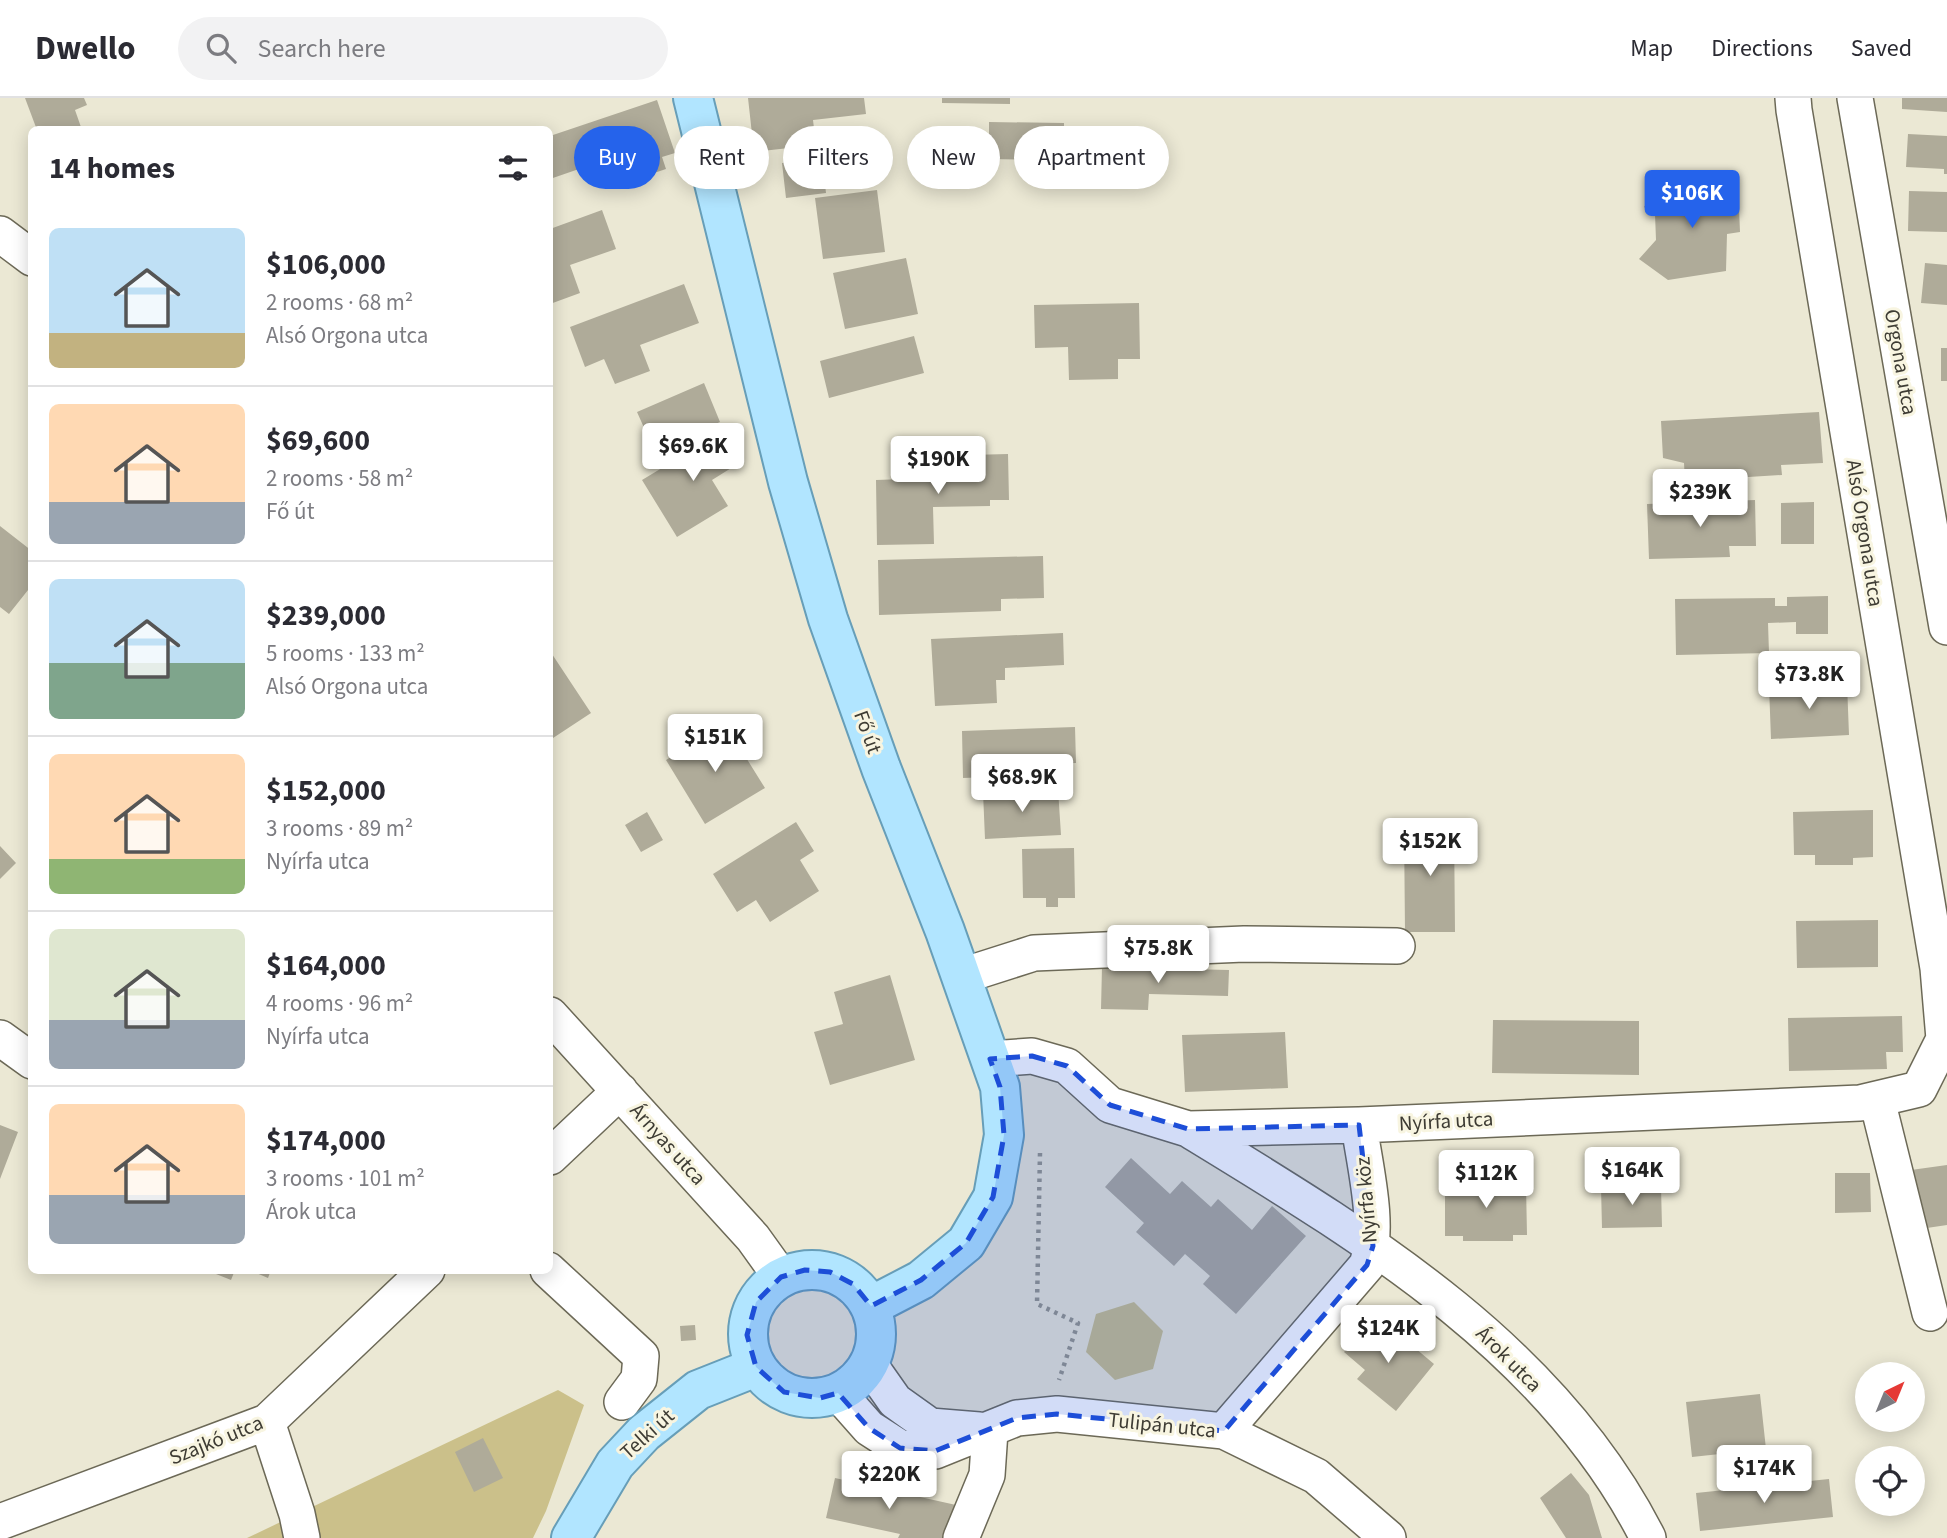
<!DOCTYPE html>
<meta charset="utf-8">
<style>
:root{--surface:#fff;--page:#f2f2f3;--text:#2b2b33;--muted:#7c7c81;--line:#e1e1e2;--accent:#2563eb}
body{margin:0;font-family:"Source Sans 3",sans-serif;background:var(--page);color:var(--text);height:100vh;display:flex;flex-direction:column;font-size:26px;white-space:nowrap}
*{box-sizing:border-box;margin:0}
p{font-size:23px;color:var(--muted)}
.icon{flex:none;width:38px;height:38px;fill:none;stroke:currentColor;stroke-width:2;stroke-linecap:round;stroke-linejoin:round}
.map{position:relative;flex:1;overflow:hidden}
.panel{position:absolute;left:28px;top:28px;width:525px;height:1148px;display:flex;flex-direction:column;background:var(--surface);border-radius:10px;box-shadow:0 4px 18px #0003}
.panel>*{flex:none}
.banner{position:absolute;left:574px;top:28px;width:665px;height:63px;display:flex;gap:14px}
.needle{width:46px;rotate:43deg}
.buttons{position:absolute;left:1855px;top:1264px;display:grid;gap:14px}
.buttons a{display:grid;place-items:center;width:70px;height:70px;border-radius:50%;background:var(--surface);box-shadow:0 4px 18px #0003;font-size:35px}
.price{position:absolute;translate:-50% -60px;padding:0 16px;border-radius:7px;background:#fff;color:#222;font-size:23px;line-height:46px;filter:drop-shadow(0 2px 4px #0008)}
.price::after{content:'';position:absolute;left:50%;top:42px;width:21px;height:16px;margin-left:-10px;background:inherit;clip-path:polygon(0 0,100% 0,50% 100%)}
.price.active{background:var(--accent);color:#fff}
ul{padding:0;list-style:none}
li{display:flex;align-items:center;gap:21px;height:175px;padding:0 21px}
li+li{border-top:2px solid var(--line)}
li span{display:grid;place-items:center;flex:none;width:196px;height:140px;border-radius:10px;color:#555}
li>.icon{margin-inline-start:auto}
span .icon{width:84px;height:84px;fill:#fffc;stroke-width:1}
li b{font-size:30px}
h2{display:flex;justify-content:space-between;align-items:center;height:84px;padding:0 21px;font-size:30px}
.chip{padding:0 24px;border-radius:32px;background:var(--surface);box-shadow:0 4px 18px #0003;font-size:24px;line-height:63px}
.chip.active{background:var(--accent);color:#fff}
header{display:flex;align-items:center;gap:42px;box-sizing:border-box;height:98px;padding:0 35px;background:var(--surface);border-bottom:2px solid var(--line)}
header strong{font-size:33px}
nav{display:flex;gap:38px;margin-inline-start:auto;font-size:24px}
.search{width:490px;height:63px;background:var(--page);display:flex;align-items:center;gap:18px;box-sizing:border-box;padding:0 24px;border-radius:38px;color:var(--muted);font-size:26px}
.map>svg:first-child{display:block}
.green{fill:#cbc08a}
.building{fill:#afab99}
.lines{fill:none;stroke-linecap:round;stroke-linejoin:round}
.minor-casing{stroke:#6c6957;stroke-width:38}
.major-casing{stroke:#679eb8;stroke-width:42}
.path{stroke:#979586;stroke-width:4.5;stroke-dasharray:3.5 5;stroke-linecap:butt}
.minor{stroke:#fff;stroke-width:35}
.major{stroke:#b1e5ff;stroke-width:38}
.marked{fill:#1d4ed8;fill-opacity:0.2;stroke:#1d4ed8;stroke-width:5;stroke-dasharray:14 9;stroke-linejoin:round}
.labels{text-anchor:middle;stroke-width:6;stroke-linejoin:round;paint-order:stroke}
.street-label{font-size:21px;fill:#3e3c34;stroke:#f8f5e1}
</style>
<header>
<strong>Dwello</strong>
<div class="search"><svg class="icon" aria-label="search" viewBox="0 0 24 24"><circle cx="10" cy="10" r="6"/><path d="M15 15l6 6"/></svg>Search here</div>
<nav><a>Map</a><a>Directions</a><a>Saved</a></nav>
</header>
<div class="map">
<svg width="1947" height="1440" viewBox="0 0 1947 1440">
<rect width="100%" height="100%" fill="#ebe8d4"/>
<path class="green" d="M1134,1204L1163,1233L1153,1271L1115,1282L1086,1254L1096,1216Z
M558,1292L584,1307L546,1413L533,1440H247Z"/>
<path class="building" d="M25,0H84L87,7L75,12L82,32H37Z
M748,0H864L866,16L813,22L816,47L754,54Z
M942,0H1010V6L942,5Z
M1902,0H1947V14L1902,11Z
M657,2L675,55L662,59L666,71L636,81L628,54L550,81V38Z
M989,24L1064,25V62L989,61Z
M1908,36L1947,38V76H1944V71L1906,69Z
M822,60L826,95L786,100L782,65Z
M1738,86L1740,134L1727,136L1726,173L1668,182L1639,161L1656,142L1655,116L1644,109L1658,90Z
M877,92L885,154L823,161L815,100Z
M1909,93L1947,94V134L1908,133Z
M602,112L616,151L570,167L580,195L550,206V131Z
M906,160L918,216L845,231L833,175Z
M1925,165L1947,167V207L1921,205Z
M684,186L699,225L640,247L650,273L615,286L604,261L585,269L570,229Z
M1139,205L1140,261H1118V281L1069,282L1068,249L1035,250L1034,207Z
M914,238L924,275L829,300L820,263Z
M1941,250H1947V283H1941Z
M704,285L720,324L654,352L637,314Z
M1819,314L1823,365L1781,367L1782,377L1685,383L1684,365L1663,360L1661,323Z
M725,332L744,362L712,382L728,408L677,439L642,382Z
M1008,356L1009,402H990V408L933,409L934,446L877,447L876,382L932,380V358Z
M1755,402L1756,448H1729L1730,459L1649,461L1647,406Z
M1814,404V446H1781V405Z
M0,428L32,453V487L9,516L0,509Z
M1043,458L1044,500L1001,501V513L879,517L878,462Z
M1828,498V536H1796V524L1768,525L1769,555L1676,557L1675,501L1775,500V508H1787V499Z
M1063,535L1064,567L1005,570V582H996L997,605L935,608L931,541Z
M550,553L591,615L550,642Z
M1847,585L1849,637L1771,641L1769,588Z
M725,626L765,690L705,726L666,662Z
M1075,629L1076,665L1044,666V677L963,680L962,633Z
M1058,691L1061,737L985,741L983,694Z
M1873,712V759L1853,760V767H1815V757H1794L1793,714Z
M647,714L663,742L641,754L625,727Z
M796,724L814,753L800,762L819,793L770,824L756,802L737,814L713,776Z
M1454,726L1455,834H1405L1404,727Z
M0,748L16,765L0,781Z
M1074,750L1075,800H1058V809H1046V800H1023L1022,751Z
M1878,822V869L1797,870L1796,823Z
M1102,869L1229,872L1228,898L1149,896L1148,912L1101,911Z
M890,877L915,962L830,987L814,934L843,926L834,894Z
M1902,918L1903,954H1886L1887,971L1789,973L1788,920Z
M1493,922L1639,923V977L1492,975Z
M1285,934L1288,990L1185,994L1182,937Z
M0,1027L18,1034L0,1081Z
M1131,1060L1170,1096L1182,1083L1211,1109L1218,1101L1252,1132L1272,1108L1306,1138L1236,1216L1203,1186L1210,1178L1185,1156L1174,1168L1136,1134L1144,1125L1105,1089Z
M1947,1067V1127L1920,1131L1911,1072Z
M1835,1075H1870L1871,1114L1835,1115Z
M1462,1081H1512V1087H1526L1527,1137H1513V1143H1463V1138H1445V1088H1462Z
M1661,1088L1662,1129L1602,1130L1601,1089Z
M206,1172H235L231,1182Z
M249,1172H271L268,1180Z
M1369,1223L1390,1240L1396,1234L1434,1266L1396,1313L1357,1281L1365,1272L1344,1254Z
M695,1227L696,1242L681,1243L680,1228Z
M1760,1296L1766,1351L1692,1359L1686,1304Z
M483,1340L503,1380L474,1394L455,1354Z
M1571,1375L1589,1397L1602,1440H1566L1540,1400Z
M835,1380L956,1407L943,1440H898L900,1436L826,1420Z
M1829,1381L1833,1419L1700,1433L1696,1395Z"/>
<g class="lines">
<g class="minor-casing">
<path id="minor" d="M1855,0L1947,529
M0,136L32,160
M962,878L1034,855L1244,846L1397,848
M550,917L753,1140L781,1179
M0,940L32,963
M990,961L1032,958L1067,968L1110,1007L1188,1031L1359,1027L1860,1005L1919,991L1944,941L1938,870L1794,12L1793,0
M1877,1002L1930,1215
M1188,1031C1363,1138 1552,1250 1648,1440
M550,1059L620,993
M548,1172L641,1258L639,1281L622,1304
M869,1266L895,1303L930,1328L979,1332
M838,1295L869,1330L900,1350L935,1353L1017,1320L1057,1316L1224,1333L1316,1378L1388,1440
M267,1324L297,1416L302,1440
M1224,1333L1367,1167C1380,1127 1365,1069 1359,1027
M0,1424L267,1324L427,1172
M961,1440L987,1377L990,1333"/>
</g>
<g class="major-casing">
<path id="major" d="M693,0L788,384L828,521L881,670L945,833L1000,989L1004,1037L993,1099L966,1145L921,1182L871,1208
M748 1236a64 64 0 1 1 128 0a64 64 0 1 1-128 0Z
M571,1440L615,1366L644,1335L698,1292L756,1269"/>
</g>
<path class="path" d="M1040,1055L1037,1206L1078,1225L1059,1282"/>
<use href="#minor" class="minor"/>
<use href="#major" class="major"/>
</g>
<path class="marked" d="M1032,958L1067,968L1110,1007L1188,1031L1359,1027L1373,1148L1367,1167L1224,1333L1057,1316L1017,1320L935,1353L900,1350L869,1330L838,1295L820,1300L784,1294L756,1269L747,1237L756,1204L781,1179L805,1172L830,1174L853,1186L871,1208L921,1182L966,1145L993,1099L1004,1037L1000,989L990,961Z"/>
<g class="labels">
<g class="street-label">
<text transform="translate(1901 264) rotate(80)" y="7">Orgona utca</text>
<text transform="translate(1865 435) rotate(81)" y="7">Alsó Orgona utca</text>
<text transform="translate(868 634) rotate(70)" y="7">Fő út</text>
<text transform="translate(1446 1023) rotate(-3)" y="7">Nyírfa utca</text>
<text transform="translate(668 1046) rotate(48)" y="7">Árnyas utca</text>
<text transform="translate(1366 1102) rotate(-95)" y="7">Nyírfa köz</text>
<text transform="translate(1509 1261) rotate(45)" y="7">Árok utca</text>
<text transform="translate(1162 1327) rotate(6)" y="7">Tulipán utca</text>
<text transform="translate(647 1336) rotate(-42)" y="7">Telki út</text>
<text transform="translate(216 1342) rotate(-22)" y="7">Szajkó utca</text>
</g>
</g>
</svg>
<div class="buttons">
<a><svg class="needle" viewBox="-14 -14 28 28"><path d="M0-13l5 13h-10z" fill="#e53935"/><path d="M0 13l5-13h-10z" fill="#7c7c81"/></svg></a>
<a><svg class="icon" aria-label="locate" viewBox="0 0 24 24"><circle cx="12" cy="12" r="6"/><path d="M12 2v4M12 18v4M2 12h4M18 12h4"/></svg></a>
</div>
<b class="price active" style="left:1692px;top:132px">$106K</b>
<b class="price" style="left:693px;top:385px">$69.6K</b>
<b class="price" style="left:938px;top:398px">$190K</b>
<b class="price" style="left:1700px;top:431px">$239K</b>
<b class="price" style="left:1809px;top:613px">$73.8K</b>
<b class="price" style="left:715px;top:676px">$151K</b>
<b class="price" style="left:1022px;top:716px">$68.9K</b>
<b class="price" style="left:1430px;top:780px">$152K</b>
<b class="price" style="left:1158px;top:887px">$75.8K</b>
<b class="price" style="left:1632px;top:1109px">$164K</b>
<b class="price" style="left:1486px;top:1112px">$112K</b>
<b class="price" style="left:1388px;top:1267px">$124K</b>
<b class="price" style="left:1764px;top:1407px">$174K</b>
<b class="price" style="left:889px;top:1413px">$220K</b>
<div class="banner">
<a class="chip active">Buy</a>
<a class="chip">Rent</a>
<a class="chip">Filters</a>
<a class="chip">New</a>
<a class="chip">Apartment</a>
</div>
<section class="panel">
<h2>14 homes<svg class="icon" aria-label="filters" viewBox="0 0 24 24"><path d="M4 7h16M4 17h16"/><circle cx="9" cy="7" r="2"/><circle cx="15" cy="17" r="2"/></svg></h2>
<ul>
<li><span style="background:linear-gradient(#bfe0f5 75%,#c2b280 0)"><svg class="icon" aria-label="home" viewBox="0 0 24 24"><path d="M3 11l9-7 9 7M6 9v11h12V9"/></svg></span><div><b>$106,000</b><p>2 rooms · 68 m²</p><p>Alsó Orgona utca</p></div></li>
<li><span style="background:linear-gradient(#ffd9b3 70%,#9aa5b1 0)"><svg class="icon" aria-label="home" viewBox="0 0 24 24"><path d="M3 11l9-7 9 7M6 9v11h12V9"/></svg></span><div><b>$69,600</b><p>2 rooms · 58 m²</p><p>Fő út</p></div></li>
<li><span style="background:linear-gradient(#bfe0f5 60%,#7fa58c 0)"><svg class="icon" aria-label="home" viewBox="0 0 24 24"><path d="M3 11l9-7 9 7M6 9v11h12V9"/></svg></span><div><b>$239,000</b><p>5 rooms · 133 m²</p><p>Alsó Orgona utca</p></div></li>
<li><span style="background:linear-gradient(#ffd9b3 75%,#8fb573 0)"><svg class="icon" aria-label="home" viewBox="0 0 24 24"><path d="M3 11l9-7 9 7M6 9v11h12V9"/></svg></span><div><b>$152,000</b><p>3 rooms · 89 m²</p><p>Nyírfa utca</p></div></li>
<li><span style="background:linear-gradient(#dfe7d0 65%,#9aa5b1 0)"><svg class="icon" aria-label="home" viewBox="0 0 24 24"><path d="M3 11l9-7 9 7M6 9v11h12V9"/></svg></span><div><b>$164,000</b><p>4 rooms · 96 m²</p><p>Nyírfa utca</p></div></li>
<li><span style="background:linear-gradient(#ffd9b3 65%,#9aa5b1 0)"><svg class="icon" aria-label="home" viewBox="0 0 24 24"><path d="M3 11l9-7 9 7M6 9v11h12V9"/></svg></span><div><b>$174,000</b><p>3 rooms · 101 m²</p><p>Árok utca</p></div></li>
</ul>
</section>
</div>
